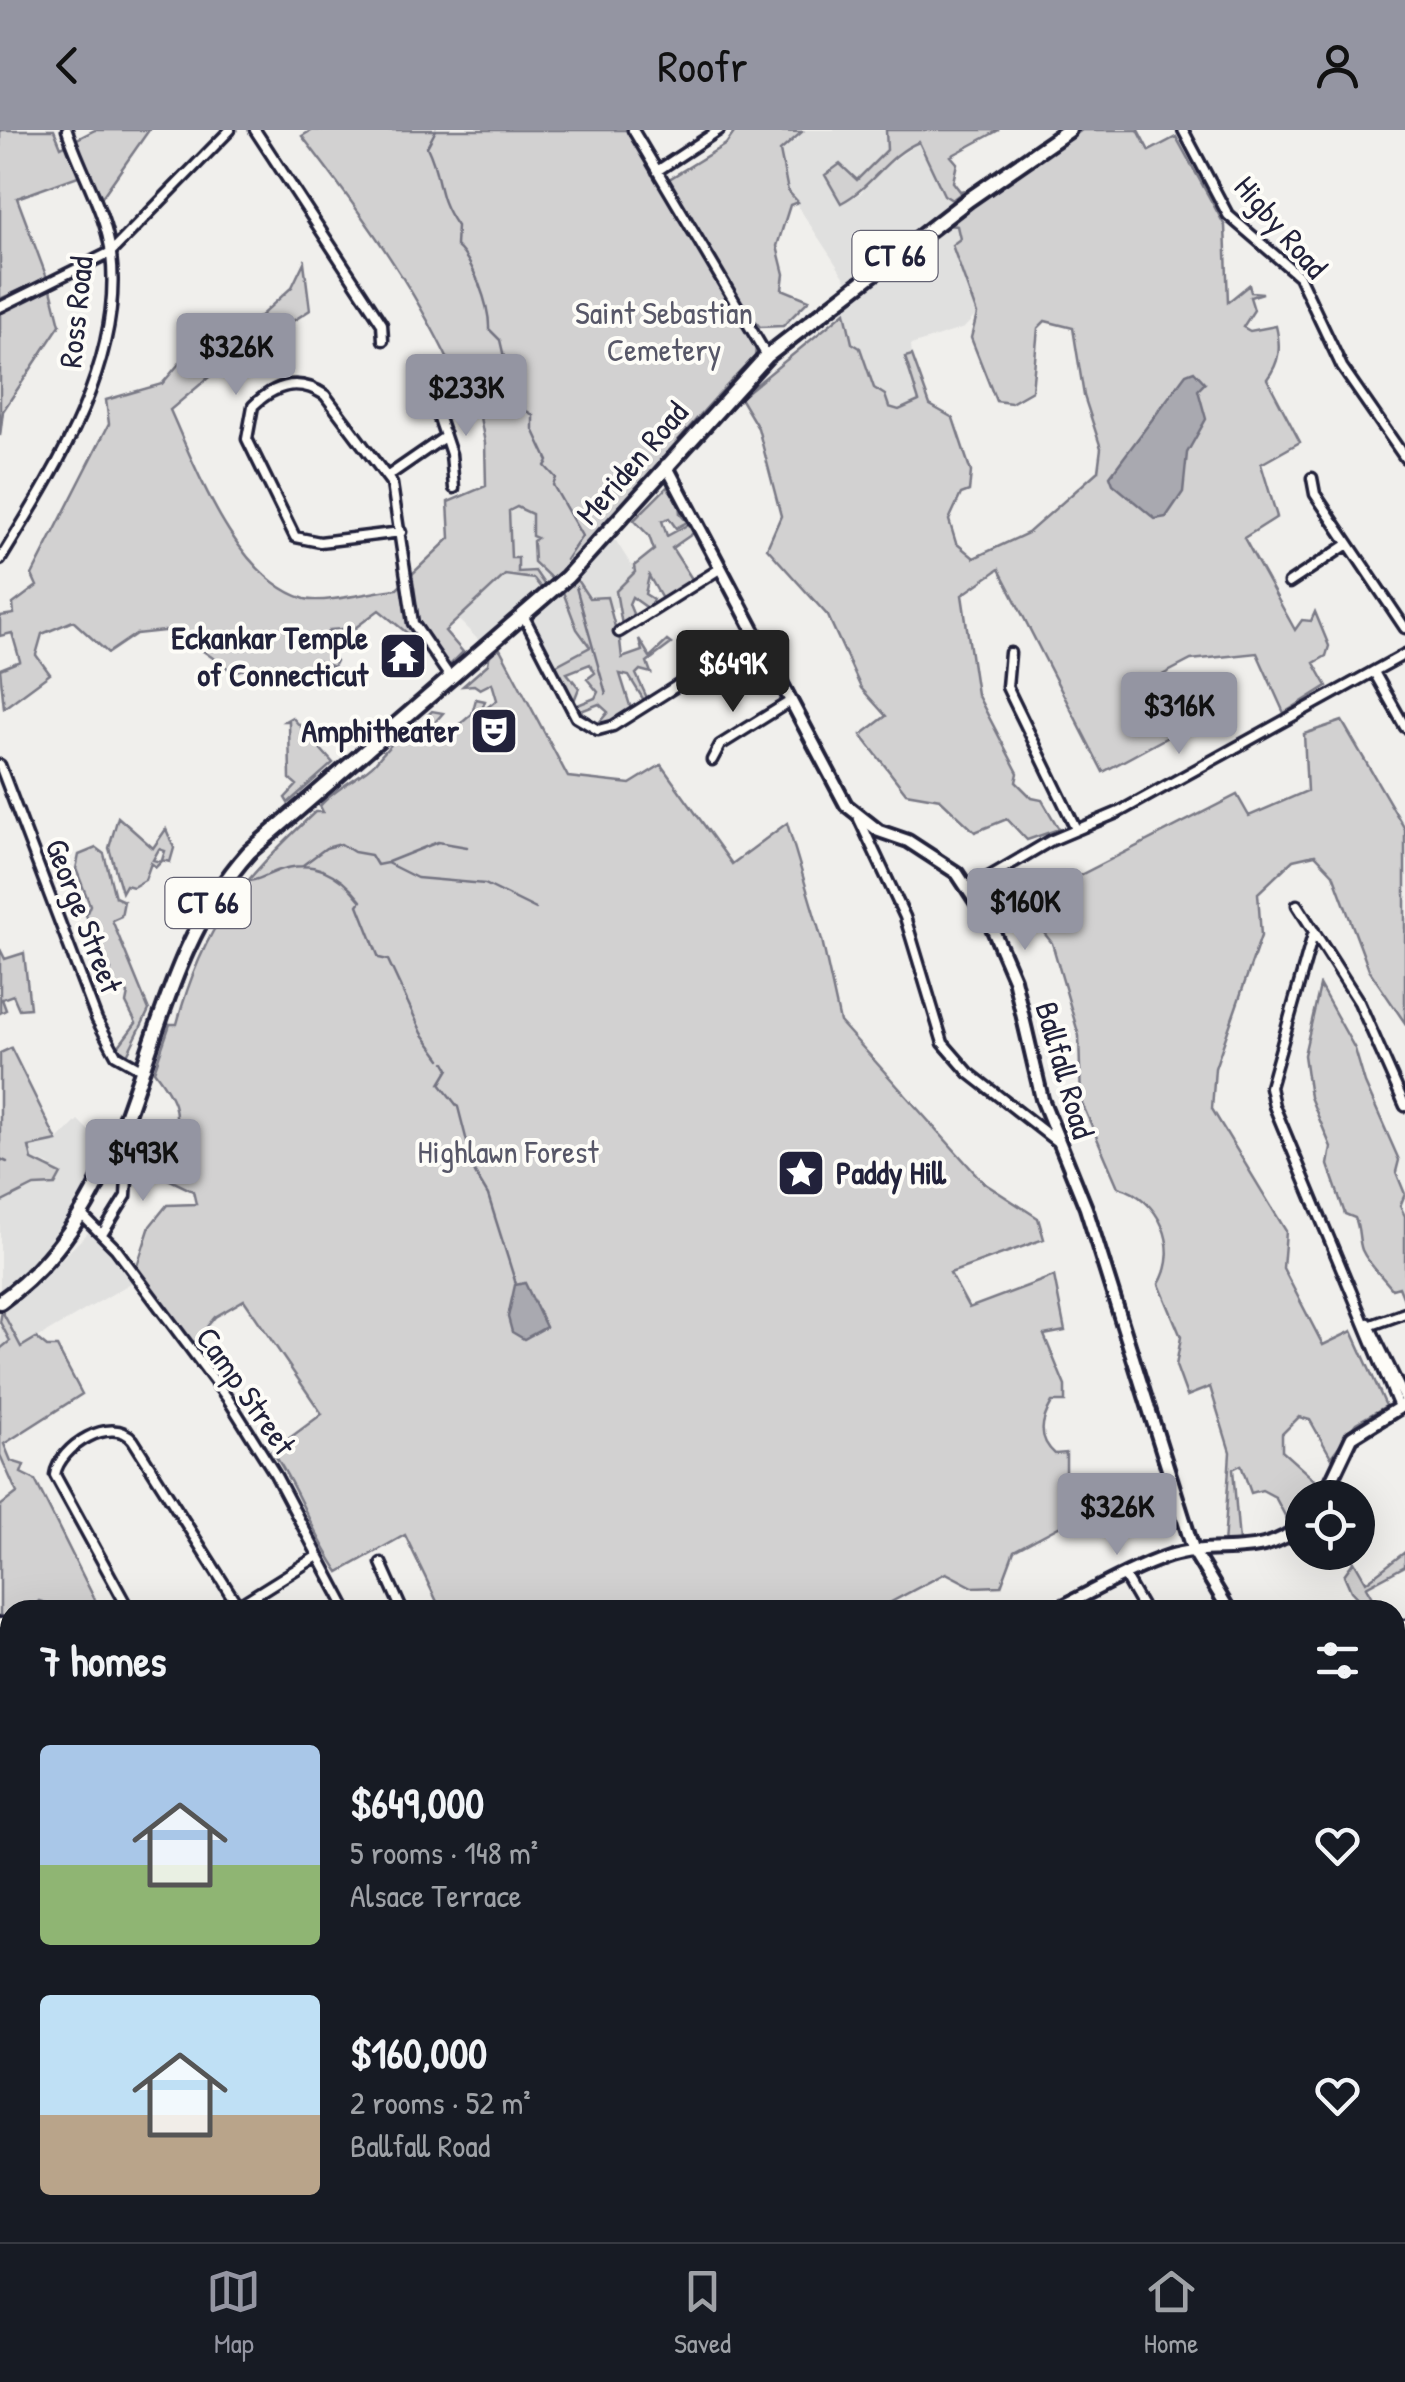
<!DOCTYPE html>
<meta charset="utf-8">
<style>
:root{--surface:#171b24;--page:#242831;--text:#f1f3f6;--muted:#9ea1a6;--line:#363941;--accent:#9495a2}
body{margin:0;font-family:"Patrick Hand",sans-serif;background:var(--page);color:var(--text);height:100vh;display:flex;flex-direction:column;font-size:38px;white-space:nowrap}
*{box-sizing:border-box;margin:0}
p{font-size:32px;color:var(--muted)}
.icon{flex:none;width:55px;height:55px;fill:none;stroke:currentColor;stroke-width:2;stroke-linecap:round;stroke-linejoin:round}
.map{position:relative;flex:1;overflow:hidden}
.details{position:absolute;left:0px;top:1470px;width:1405px;height:642px;display:flex;flex-direction:column;background:var(--surface);border-radius:30px 30px 0 0;box-shadow:0 10px 40px #0002}
.details>*{flex:none}
.tools{position:absolute;left:1285px;top:1350px;display:grid;gap:20px}
.tools a{display:grid;place-items:center;width:90px;height:90px;border-radius:50%;background:var(--surface);box-shadow:0 10px 40px #0002;font-size:50px}
.price{position:absolute;translate:-50% -85px;padding:0 22px;border-radius:10px;background:var(--accent);color:#111;font-size:32px;line-height:65px;filter:drop-shadow(0 2px 5px #0008)}
.price::after{content:'';position:absolute;left:50%;top:60px;width:30px;height:22px;margin-left:-15px;background:inherit;clip-path:polygon(0 0,100% 0,50% 100%)}
.price.active{background:#222;color:#fff}
ul{padding:0;list-style:none}
li{display:flex;align-items:center;gap:30px;height:250px;padding:0 40px}
li span{display:grid;place-items:center;flex:none;width:280px;height:200px;border-radius:10px;color:#555}
li>.icon{margin-inline-start:auto}
span .icon{width:120px;height:120px;fill:#fffc;stroke-width:1}
li b{font-size:42px}
h2{display:flex;justify-content:space-between;align-items:center;height:120px;padding:0 40px;font-size:42px}
header{display:flex;justify-content:space-between;align-items:center;height:130px;padding:0 40px;background:var(--accent);color:#111;font-size:45px;font-weight:600}
.tabs{display:flex;justify-content:space-around;align-items:center;height:140px;border-top:2px solid var(--line);background:var(--surface);font-size:28px;color:var(--muted)}
.tabs a{display:grid;justify-items:center;gap:5px}
.tabs .active{color:var(--accent)}
.map>svg:first-child{display:block}
.built{fill:#e0e0df}
.green{fill:#d2d1d1;stroke:#7a7a86;stroke-width:2.5}
.water{fill:#a9a9b0;stroke:#737381;stroke-width:2.5}
.lines{fill:none;stroke-linecap:round;stroke-linejoin:round}
.stream{stroke:#737381;stroke-width:2.5}
.minor-casing{stroke:#22223b;stroke-width:15}
.major-casing{stroke:#22223b;stroke-width:18}
.highway-casing{stroke:#22223b;stroke-width:20}
.minor{stroke:#fdfcf7;stroke-width:8}
.major{stroke:#fdfcf7;stroke-width:10}
.highway{stroke:#fdfcf7;stroke-width:12}
.labels{text-anchor:middle;stroke-width:8;stroke-linejoin:round;paint-order:stroke}
.shield{fill:#fdfcf7;stroke:#646373;stroke-width:2.5}
.shield-label{font-size:30px;font-weight:bold;fill:#22223b}
.street-label{font-size:32px;fill:#22223b;stroke:#fdfcf7}
.park-label{font-size:32px;fill:#575768;stroke:#fdfcf7}
.poi-label{font-size:32px;font-weight:bold;fill:#22223b;stroke:#fdfcf7;text-anchor:end}
</style>
<header><svg class="icon" aria-label="back" viewBox="0 0 24 24"><path d="M15 5l-7 7 7 7"/></svg>Roofr<svg class="icon" aria-label="person" viewBox="0 0 24 24"><circle cx="12" cy="8" r="4"/><path d="M4 21q1-7 8-7t8 7"/></svg></header>
<div class="map">
<svg width="1405" height="2112" viewBox="0 0 1405 2112">
<rect width="100%" height="100%" fill="#f0efec"/>
<filter id="ink" filterUnits="userSpaceOnUse"><feTurbulence type="fractalNoise" baseFrequency=".01" numOctaves="2"/><feDisplacementMap in="SourceGraphic" scale="20" xChannelSelector="R" yChannelSelector="G"/><feConvolveMatrix kernelMatrix="1 2 1 2 8 2 1 2 1" color-interpolation-filters="sRGB"/></filter>
<g filter="url(#ink)">
<path class="built" d="M801,0H886L887,20L857,51L850,48L841,73L861,63L871,47L919,12L944,65L952,70L947,95H957L960,109L953,116L977,184L964,198L911,215L912,225L906,228L919,271L897,279L889,277L885,265L874,258L860,218L852,213L841,177L856,165L788,61L780,20L798,9Z
M538,362L583,407L616,411L635,441L617,460L618,476L610,482L607,468L563,462L590,517L555,535L534,492L490,522L458,489L506,444L508,385Z
M78,990L107,1019L86,1067L45,1124L0,1164V1073L34,1056H52L50,1035L32,1030L29,1017L57,1011Z
M91,1100L136,1150L22,1217L7,1198L12,1213L0,1231V1179L44,1146Z"/>
<path class="green" d="M0,0H54L61,17L95,0H149L102,67L89,42L17,68L47,148L0,169Z
M312,0H631L756,217L755,227C683,297 625,380 553,450L534,432L533,411L537,408L532,406V384L517,377L509,381L511,428H518V442L535,441L546,457L538,463L541,458L534,449L505,445L445,501L463,522L449,536L416,490L409,447L450,408L448,372L486,356L485,313L470,236L452,238C412,153 359,80 302,6Z
M736,0L802,2L780,21L788,61L798,72L790,75L777,116L784,144L782,159L809,170L783,196L760,197L749,184L666,51L726,14Z
M886,0H999L951,26L957,33L953,52L960,61L965,60L952,70L944,65L919,12C887,25 871,58 841,73L825,45L840,34L857,50L887,20Z
M1082,0H1138L1149,21L1176,7L1225,96L1228,172L1249,155L1251,162L1263,163L1250,167L1254,180L1243,197L1250,201L1276,196C1281,217 1280,232 1267,249L1300,312L1261,334L1277,387L1244,408L1295,500L1302,490L1311,491L1315,482L1329,516L1326,526L1314,533L1327,556L1284,583L1257,523L1191,530L1147,553L1173,604L1103,642L999,439L962,465L977,564L1018,643L1016,652L1032,668L1042,670L1059,699L1027,710L1007,689L975,702L940,669L906,663L861,605L886,586L861,558L828,486L767,418L781,386L758,298L740,268L845,182L852,213L860,218L874,258L885,265L889,277L899,280L919,271L905,227L912,225L930,275L953,288L971,342L969,361L961,364L949,390L956,413L974,428L1028,403L1098,341L1101,318L1084,266L1073,198L1045,191L1038,198L1032,261L1011,273L996,271L971,208L977,184L952,115L960,109L957,96L947,95Z
M304,132L310,180L221,237L170,280C197,340 236,448 305,469C323,474 376,461 397,459L402,454L412,507L379,480L355,498L330,500L320,510L336,531L333,537L318,531L306,544L285,540L268,545L261,536L233,542L173,500L136,504L108,523L73,491L42,504L36,525L50,544L4,578L0,539L20,531L12,503L0,506V486L14,484L13,474L37,456L32,445L109,294L106,270L162,254L188,223L209,233L292,157Z
M51,159L60,195L3,281L0,306V181Z
M667,357L679,371L680,384L687,392L676,398L669,388L662,391L667,406L691,393L695,402L672,418L692,449L698,445L702,449L669,471L662,469L649,446L645,464L653,469L649,479L632,467L629,474L636,491L619,502L622,528L642,521L639,509L650,527L667,511L671,514L647,532L651,543L640,540L636,544L648,570L645,572L629,546L620,544L632,582L601,597L597,595L608,582L599,574L576,583L573,577L595,568L598,562L587,549L595,543L590,534L567,543L579,558L572,576L551,538L590,517L577,499L563,462L577,450L589,468L607,467L615,497L622,495L616,461L635,442L634,436L654,420L649,406L634,390Z
M500,519L568,647L630,654L661,635L732,734L787,693L822,810L840,892L984,1053L1038,1088L1044,1109L950,1143L969,1178L1054,1146L1065,1201L1044,1205L1065,1256V1272H1052C1041,1291 1037,1308 1055,1324L1066,1323V1393L1014,1421L1001,1456L973,1457L946,1443L876,1480H441L405,1405L339,1442C312,1404 299,1359 272,1321L322,1284L244,1170L215,1187L192,1215L136,1139L150,1096L167,1075L196,1074L193,1061L164,1047L136,1053L147,1000L163,1002L167,1010C187,986 170,962 154,941L170,894H177C204,793 241,752 315,682H323L320,676C335,658 364,645 375,633C382,624 393,612 405,602C411,597 420,595 426,595L425,588L432,581L443,583L429,599L444,608L472,584L476,569L485,571L481,582L497,570L492,553L480,559L474,555L463,556L488,534L490,522Z
M292,587L333,633L288,673L285,668L297,655L290,649L289,591H285Z
M1342,591L1405,699V893L1369,840L1333,744L1315,725L1293,730L1258,763L1261,806L1215,938L1212,979L1286,1101L1283,1138L1323,1215L1352,1201L1386,1276L1356,1293L1331,1327L1310,1290L1299,1287L1282,1304V1321L1321,1356L1316,1367L1302,1368V1387L1290,1395L1275,1367L1262,1360L1251,1363L1241,1335L1233,1339L1239,1412L1224,1416L1230,1322L1210,1257L1187,1266L1176,1236L1181,1207L1159,1154C1181,1117 1159,1068 1118,1057L1081,971L1079,906L1052,813L1022,775L1237,665L1249,686L1307,661L1304,604Z
M118,687L153,718L166,699L174,718L170,732L162,730L165,721L159,719L153,730L161,732L156,737L151,733L145,750L133,757L126,755L122,762L109,718Z
M96,718L104,724L115,767L124,771L121,786L112,790L149,880L127,925L118,917L136,893L126,873L128,863L107,848L111,840L96,823L102,810L83,802L90,794L86,785L90,775L76,739L79,725Z
M0,819L5,829L24,823L30,878L19,879L13,865L2,869L6,880L0,883Z
M1320,856L1355,919L1365,953L1399,1030L1396,1042L1405,1064L1400,1076L1405,1086V1172L1399,1157L1392,1159C1383,1147 1368,1134 1362,1120C1358,1109 1360,1099 1355,1088L1345,1084L1328,1035L1331,1017L1310,967L1304,925Z
M11,918L57,1011L29,1017L32,1030L61,1044L55,1055L34,1056L0,1073V923Z
M2,1181L21,1217L36,1208L47,1217H57L82,1264L4,1314L11,1331L24,1335L21,1343L35,1350L100,1480H67L39,1471L29,1480H10V1488L0,1486V1376L17,1363L0,1325V1219L10,1211L0,1192Z
M1405,1422V1436L1366,1457L1379,1480H1369L1351,1461L1344,1445L1354,1431L1366,1452Z
M0,1649L10,1656L7,1954L0,1945Z
M515,2102H561L570,2112H349L343,2103Z
M1120,2103H1266L1249,2112H1128Z"/>
<path class="water" d="M1194,241L1205,253L1198,260L1206,289L1187,323L1183,362L1166,387L1155,389L1113,354L1110,346L1186,244Z
M525,1153L546,1197L524,1209L512,1202L508,1187L515,1155Z"/>
<g class="lines">
<path class="stream" d="M436,0L427,17C443,50 434,63 457,96L456,116C473,130 490,177 489,199L500,210L515,274L533,285V299L548,331L545,336L556,348L553,355L582,406L566,430
M576,457L606,564
M388,732L438,712L467,717
M303,735L326,718L341,714L354,722L371,725L377,735L387,733L417,748L485,754L536,779
M239,749C254,754 263,746 277,741C313,728 339,743 361,771L358,775L379,828L388,830L422,903L441,929
M445,932L449,939L440,954L458,977L475,1043L488,1065L516,1154
M0,1029L7,1032"/>
<g class="minor-casing">
<path id="minor" d="M255,0L382,194L383,210
M633,0L767,226
M1183,0L1228,85L1299,146L1342,237L1405,328
M657,41L719,0
M0,177L111,122L230,0
M434,273L451,324L454,358
M388,346L443,308
M1312,348L1315,364L1405,498
M401,402L320,412L295,407L247,309L253,276C274,255 298,247 325,265L392,354L413,493L450,547
M0,430C54,342 124,233 111,124C106,82 80,40 67,0
M1289,453L1348,414
M523,485L576,587L598,600L613,596L756,506
M619,502L721,438
M1010,523L1007,557L1076,699
M1374,542L1405,597
M712,630L720,615L789,572
M0,635L97,890L116,925L141,939
M859,689L905,787L943,913L969,943L1056,1011
M970,758L1050,711L1119,682L1405,524
M1297,775L1359,872L1405,976
M1314,801L1270,957L1274,976L1399,1277
M83,1086L116,1119L228,1269L275,1344L347,1480
M103,1103L126,1066L128,1030
M1368,1193L1405,1269
M1366,1197L1405,1183
M381,1433L402,1480
M1125,1447L1144,1480
M129,1480L55,1345C59,1317 112,1284 133,1310L238,1476
M231,1480L316,1427
M0,1493H10
M1405,1495L1397,1514L1405,1538
M0,1507L10,1523
M0,1542H10
M0,1639L10,1643
M1395,1710L1405,1706
M1395,1840L1405,1835
M1395,2055L1405,2051
M0,2073L10,2098
M98,2102L103,2112
M162,2102L169,2112
M339,2102L344,2112
M635,2102L641,2112
M751,2102L758,2112
M236,2112L253,2102
M1309,2112L1330,2102"/>
</g>
<g class="major-casing">
<path id="major" d="M666,335L846,675L879,701L908,711L957,743L990,793L1014,849L1042,969L1086,1078L1194,1422L1229,1480
M1323,1368L1352,1307L1405,1274
M1055,1480C1092,1462 1130,1439 1169,1426C1215,1411 1262,1432 1302,1394
M1395,1743L1405,1762
M0,1963L10,1957
M865,2102L872,2112"/>
</g>
<g class="highway-casing">
<path id="highway" d="M0,1172C152,1064 130,854 249,722L567,447L767,226L968,70L1069,0"/>
</g>
<use href="#minor" class="minor"/>
<use href="#major" class="major"/>
<use href="#highway" class="highway"/>
</g>
</g>
<defs>
<g id="temple-square" transform="scale(2.5)"><rect x="-9" y="-9" width="18" height="18" rx="4" fill="#22223b" stroke="#fdfcf7"/><path d="M0-6L5-2H3V0L6.5 2.5H4V6H1.5V3h-3V6H-4V2.5H-6.5L-3 0V-2H-5Z" fill="#fff"/></g>
<g id="theatre-square" transform="scale(2.5)"><rect x="-9" y="-9" width="18" height="18" rx="4" fill="#22223b" stroke="#fdfcf7"/><path d="M-5-5.5Q0-4 5-5.5V0Q5 5 0 6Q-5 5-5 0ZM-3.3-2.5H-1v1.5H-3.3ZM1-2.5H3.3v1.5H1ZM-2.8 1Q0 5.5 2.8 1Z" fill="#fff"/></g>
<g id="sight-square" transform="scale(2.5)"><rect x="-9" y="-9" width="18" height="18" rx="4" fill="#22223b" stroke="#fdfcf7"/><path d="M0-6L1.8-2.2L6-1.7L2.9 1.2L3.7 5.4L0 3.3L-3.7 5.4L-2.9 1.2L-6-1.7L-1.8-2.2Z" fill="#fff"/></g>
</defs>
<g fill-rule="evenodd">
<use href="#temple-square" x="403" y="526"/>
<use href="#theatre-square" x="494" y="601"/>
<use href="#sight-square" x="801" y="1043"/>
</g>
<g class="labels">
<g class="shield">
<rect x="852.5" y="101" width="85" height="50" rx="8"/>
<rect x="165.5" y="748" width="85" height="50" rx="8"/>
</g>
<g class="shield-label">
<text x="895" y="136">CT 66</text>
<text x="208" y="783">CT 66</text>
</g>
<g class="street-label">
<text transform="translate(1281 97) rotate(49)" y="11">Higby Road</text>
<text transform="translate(76 182) rotate(-84)" y="11">Ross Road</text>
<text transform="translate(632 333) rotate(-49)" y="11">Meriden Road</text>
<text transform="translate(84 786) rotate(69)" y="11">George Street</text>
<text transform="translate(1065 940) rotate(74)" y="11">Ballfall Road</text>
<text transform="translate(246 1261) rotate(55)" y="11">Camp Street</text>
</g>
<g class="park-label">
<text x="664" y="194">Saint Sebastian<tspan x="664" dy="37">Cemetery</tspan></text>
<text x="508" y="1033">Highlawn Forest</text>
</g>
<g class="poi-label">
<text x="368" y="519">Eckankar Temple<tspan x="368" dy="37">of Connecticut</tspan></text>
<text x="459" y="612">Amphitheater</text>
<text x="836" y="1054" text-anchor="start">Paddy Hill</text>
</g>
</g>
</svg>
<div class="tools">
<a><svg class="icon" aria-label="locate" viewBox="0 0 24 24"><circle cx="12" cy="12" r="6"/><path d="M12 2v4M12 18v4M2 12h4M18 12h4"/></svg></a>
</div>
<b class="price" style="left:236px;top:268px">$326K</b>
<b class="price" style="left:466px;top:309px">$233K</b>
<b class="price active" style="left:733px;top:585px">$649K</b>
<b class="price" style="left:1179px;top:627px">$316K</b>
<b class="price" style="left:1025px;top:823px">$160K</b>
<b class="price" style="left:143px;top:1074px">$493K</b>
<b class="price" style="left:1117px;top:1428px">$326K</b>
<section class="details">
<h2>7 homes<svg class="icon" aria-label="filters" viewBox="0 0 24 24"><path d="M4 7h16M4 17h16"/><circle cx="9" cy="7" r="2"/><circle cx="15" cy="17" r="2"/></svg></h2>
<ul>
<li><span style="background:linear-gradient(#a9c7e8 60%,#8fb573 0)"><svg class="icon" aria-label="home" viewBox="0 0 24 24"><path d="M3 11l9-7 9 7M6 9v11h12V9"/></svg></span><div><b>$649,000</b><p>5 rooms · 148 m²</p><p>Alsace Terrace</p></div><svg class="icon" aria-label="heart" viewBox="0 0 24 24"><path d="M12 20l-8-8c-3-5 5-10 8-4 3-6 11-1 8 4z"/></svg></li>
<li><span style="background:linear-gradient(#bfe0f5 60%,#b9a48a 0)"><svg class="icon" aria-label="home" viewBox="0 0 24 24"><path d="M3 11l9-7 9 7M6 9v11h12V9"/></svg></span><div><b>$160,000</b><p>2 rooms · 52 m²</p><p>Ballfall Road</p></div><svg class="icon" aria-label="heart" viewBox="0 0 24 24"><path d="M12 20l-8-8c-3-5 5-10 8-4 3-6 11-1 8 4z"/></svg></li>
</ul>
</section>
</div>
<nav class="tabs">
<a class="active"><svg class="icon" aria-label="map" viewBox="0 0 24 24"><path d="M3 6l6-2 6 2 6-2v14l-6 2-6-2-6 2zM9 4v14M15 6v14"/></svg>Map</a>
<a><svg class="icon" aria-label="saved" viewBox="0 0 24 24"><path d="M7 4h10v16l-5-4-5 4z"/></svg>Saved</a>
<a><svg class="icon" aria-label="home" viewBox="0 0 24 24"><path d="M3 11l9-7 9 7M6 9v11h12V9"/></svg>Home</a>
</nav>
